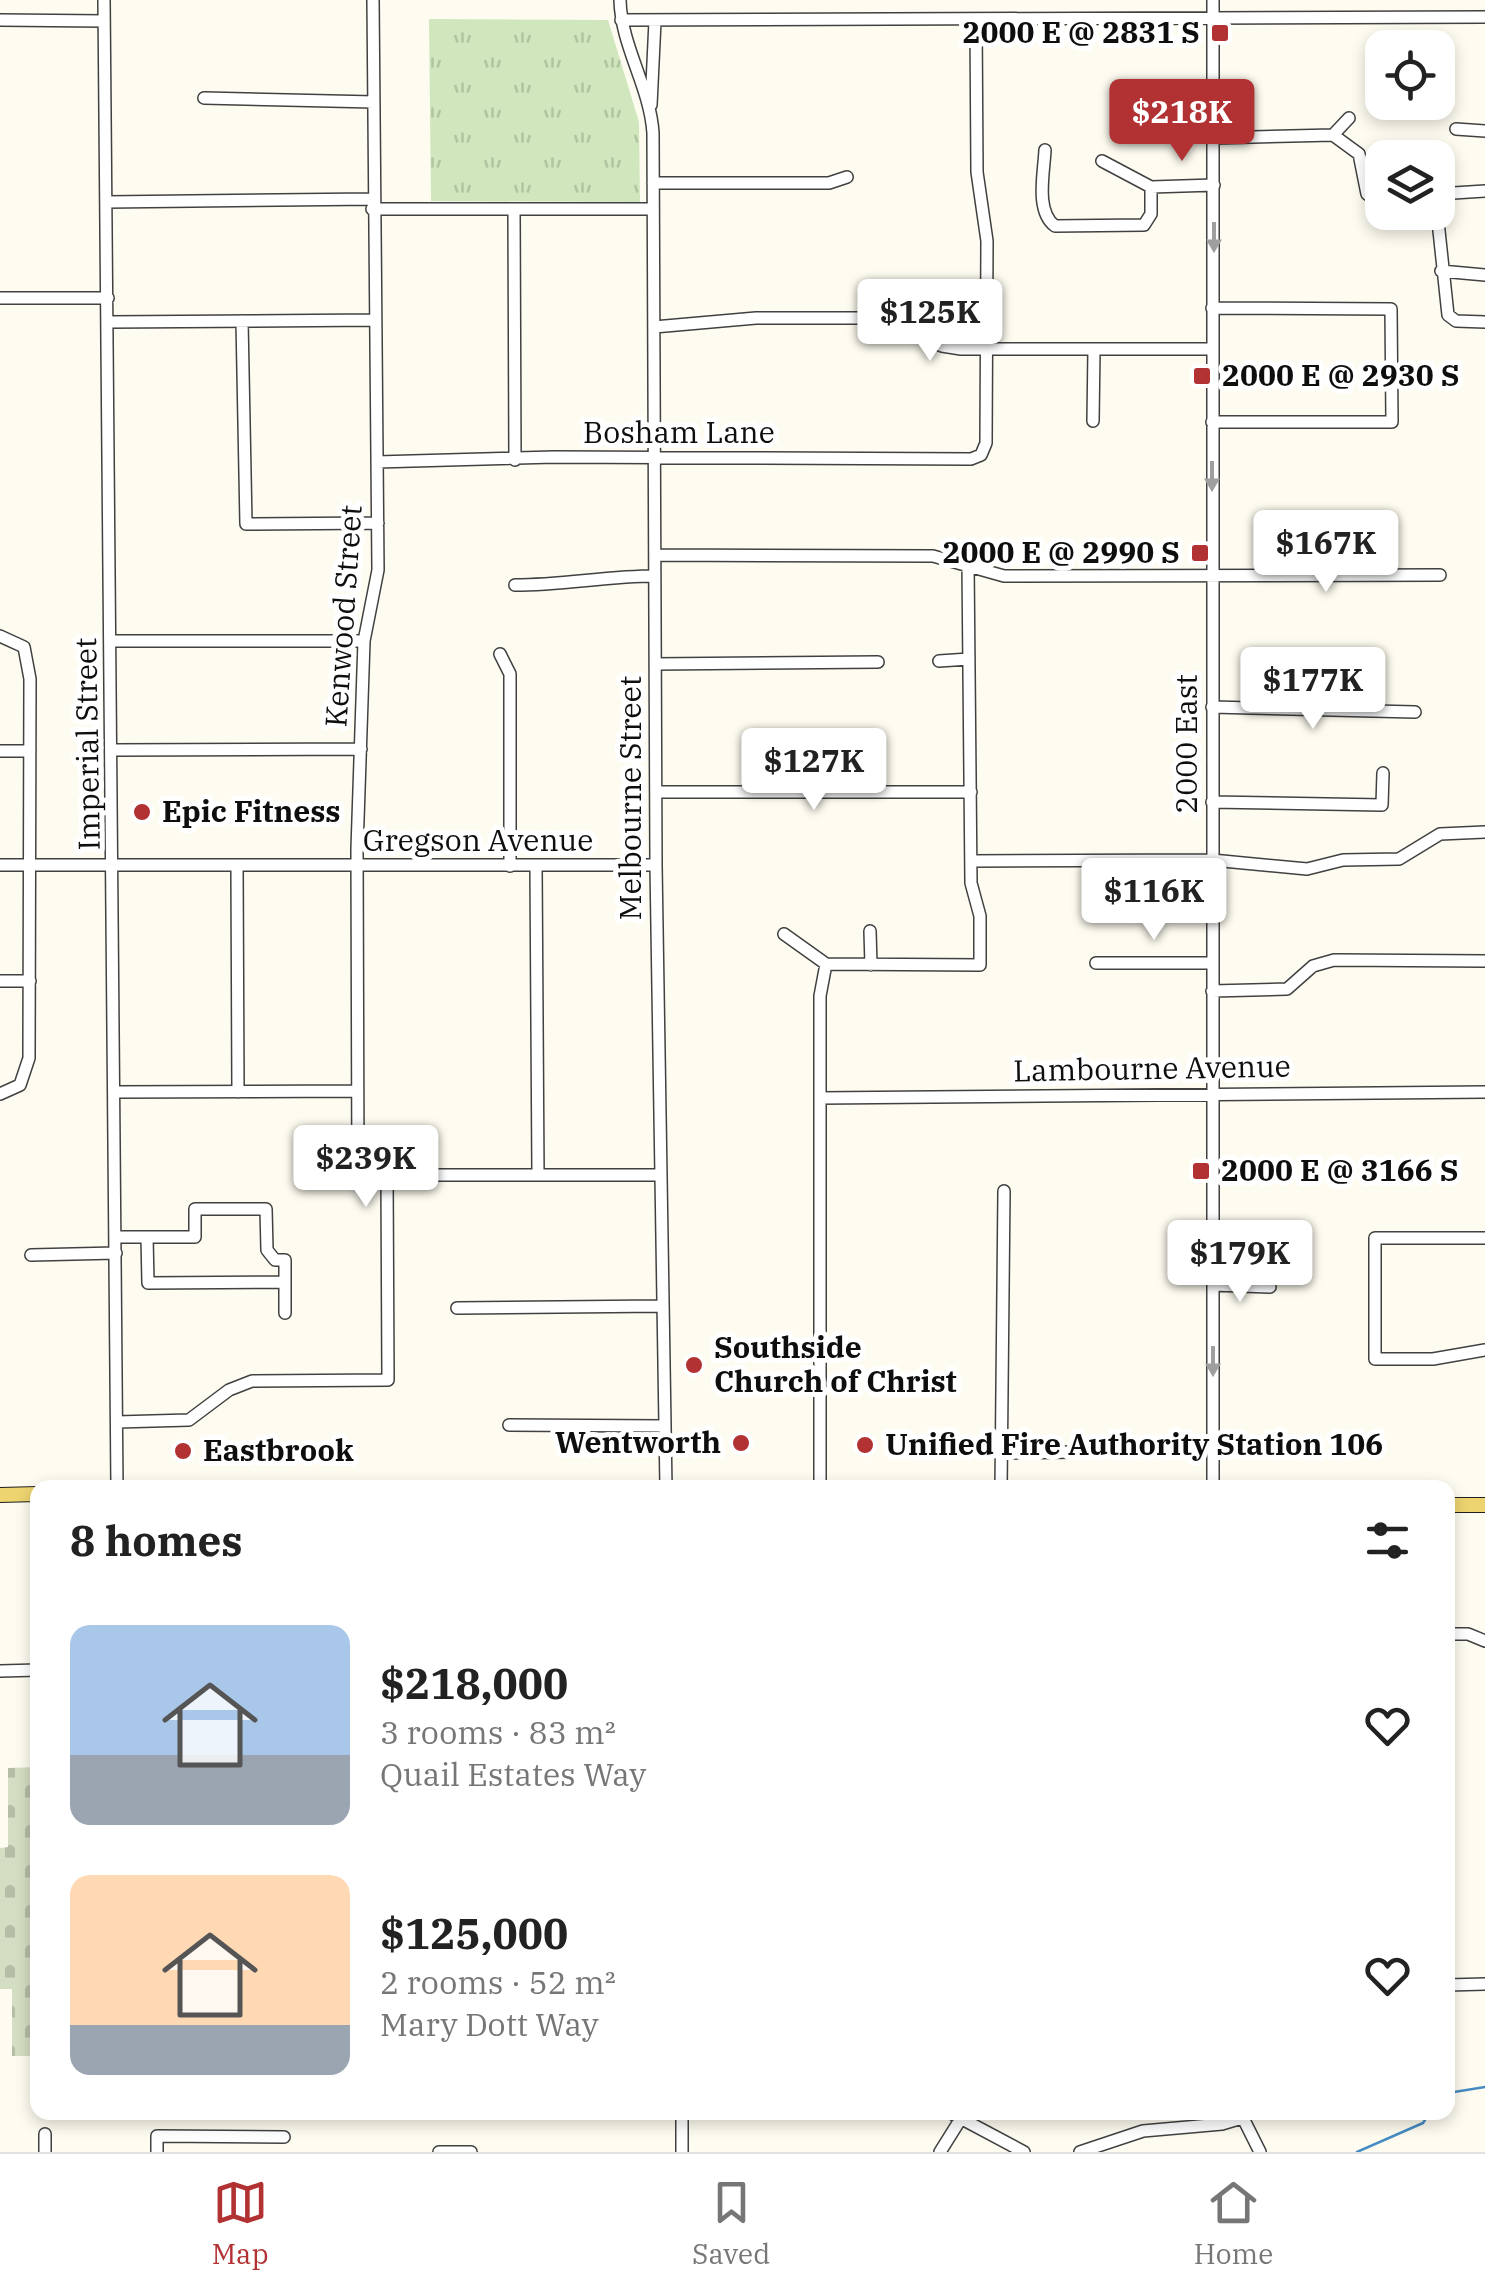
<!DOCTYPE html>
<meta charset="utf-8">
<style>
:root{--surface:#fff;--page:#f2f2f2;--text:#222;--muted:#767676;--line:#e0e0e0;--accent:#b23132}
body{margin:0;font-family:"IBM Plex Serif",serif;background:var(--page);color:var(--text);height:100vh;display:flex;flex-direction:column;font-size:38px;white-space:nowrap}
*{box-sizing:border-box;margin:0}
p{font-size:32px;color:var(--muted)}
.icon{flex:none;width:55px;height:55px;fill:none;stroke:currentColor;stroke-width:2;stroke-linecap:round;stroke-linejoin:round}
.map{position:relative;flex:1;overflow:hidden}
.panel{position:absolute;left:30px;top:1480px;width:1425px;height:640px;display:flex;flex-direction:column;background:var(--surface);border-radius:20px;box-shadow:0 5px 15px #0003}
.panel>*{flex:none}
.fabs{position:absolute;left:1365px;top:30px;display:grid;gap:20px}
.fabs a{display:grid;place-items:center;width:90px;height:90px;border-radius:20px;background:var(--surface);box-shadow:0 5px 15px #0003;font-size:50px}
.price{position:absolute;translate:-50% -85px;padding:0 22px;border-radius:10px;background:#fff;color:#222;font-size:32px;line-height:65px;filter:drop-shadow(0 2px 5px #0008)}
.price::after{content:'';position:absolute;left:50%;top:60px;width:30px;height:22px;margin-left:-15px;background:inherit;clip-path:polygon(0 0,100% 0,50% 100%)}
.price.current{background:var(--accent);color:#fff}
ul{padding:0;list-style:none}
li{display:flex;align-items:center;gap:30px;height:250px;padding:0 40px}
li span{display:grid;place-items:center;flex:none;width:280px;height:200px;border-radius:20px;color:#555}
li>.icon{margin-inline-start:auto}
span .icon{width:120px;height:120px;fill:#fffc;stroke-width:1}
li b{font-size:42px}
h2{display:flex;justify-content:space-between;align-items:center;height:120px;padding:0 40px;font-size:42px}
.tab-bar{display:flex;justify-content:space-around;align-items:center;height:140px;border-top:2px solid var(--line);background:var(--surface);font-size:28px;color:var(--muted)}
.tab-bar a{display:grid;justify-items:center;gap:5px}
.tab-bar .current{color:var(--accent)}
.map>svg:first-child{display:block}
.grass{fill:url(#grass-tufts)}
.cemetery{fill:url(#cemetery-stones)}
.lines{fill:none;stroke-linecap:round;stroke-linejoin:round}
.stream{stroke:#468bc2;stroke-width:2.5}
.minor-casing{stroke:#414141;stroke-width:14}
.major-casing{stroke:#1f1f1f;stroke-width:16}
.minor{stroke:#fff;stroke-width:11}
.major{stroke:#edd471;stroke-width:14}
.oneway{fill:#9f9f9f}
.poi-dot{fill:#b23132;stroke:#fff;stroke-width:4}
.labels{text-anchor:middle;stroke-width:10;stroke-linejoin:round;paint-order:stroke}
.poi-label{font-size:30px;font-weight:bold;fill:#0e0e0e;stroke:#fff;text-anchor:start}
.street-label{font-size:30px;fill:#0e0e0e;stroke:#fff}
</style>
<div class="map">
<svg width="1485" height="2152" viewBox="0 0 1485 2152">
<defs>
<pattern id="grass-tufts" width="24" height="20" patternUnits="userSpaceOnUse" patternTransform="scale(2.5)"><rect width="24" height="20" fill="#d0e6bc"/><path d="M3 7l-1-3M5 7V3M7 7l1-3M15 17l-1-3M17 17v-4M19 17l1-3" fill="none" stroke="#b1c4a0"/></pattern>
<pattern id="cemetery-stones" width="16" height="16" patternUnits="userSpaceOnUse" patternTransform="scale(2.5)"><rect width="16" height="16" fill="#d4dec2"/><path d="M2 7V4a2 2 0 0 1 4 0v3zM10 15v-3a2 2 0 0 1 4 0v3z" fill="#b5bda6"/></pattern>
</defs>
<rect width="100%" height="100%" fill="#fefcf0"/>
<path class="grass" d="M429,19L608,20L639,122L640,202L431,201Z"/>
<path class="cemetery" d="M37,1767V2056H12V1989H0V1848L8,1847V1768Z"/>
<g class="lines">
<path class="stream" d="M1448,2093L1485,2087
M1357,2152L1423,2123L1430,2112"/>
<g class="minor-casing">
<path id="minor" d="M104,0L117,1488
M373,0L378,570L364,641L357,849L358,1175H660
M620,0C621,46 650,87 653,133L656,865L666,1488
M0,20L104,21
M621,20L1485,17
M204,98L374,102
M651,105L655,21
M1456,129L1485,131
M1333,135L1359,154L1367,194L1382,203
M1214,138L1333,135L1349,118
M1045,150C1044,173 1035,211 1055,226L1144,225L1151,214V187
M1102,161L1151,187L1214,185
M653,183H829L847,177
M1438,194L1485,191
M107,202L373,199
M372,209H653
M514,209L515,460
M1437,212L1448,315L1456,321L1485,322
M1441,271L1485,275
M0,298H108
M1212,308L1391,309L1392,422H1212
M242,321L246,524L378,523
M109,322L374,320
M654,327L756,318H875L942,346L961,349H1212
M1093,421L1094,349
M377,462L554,457L971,459L981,455L986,443L987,241L977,172L976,20
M655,555L933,556L1004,576L1440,575
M515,585C564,585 607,576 655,576
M0,636L24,647L30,679L29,1058L20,1085L0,1094
M112,641H364
M500,654L510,674V866
M939,661L969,659
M655,664L878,662
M1212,707L1415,712
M114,750L361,749
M0,751H30
M656,792H971
M1212,802L1382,805L1383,773
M971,861L1212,860L1307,869L1343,860L1399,859L1440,834L1485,832
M0,865H656
M237,866L238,1092
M536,866L538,1175
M870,931L871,965
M784,934L826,964L980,965V916L971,883L968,564
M1096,963H1212
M0,981H30
M1212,991L1287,989L1313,966L1334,960L1485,961
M116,1092L357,1091
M820,1098L1485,1092
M116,1237H195V1209H266L267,1250L275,1260H285V1313
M147,1237L148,1283L285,1282
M1485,1238H1375V1359H1433L1485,1350
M31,1255L116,1253
M1213,1285L1270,1287
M457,1308L661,1306
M117,1422L189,1420L229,1390L252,1381L388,1380L387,1175
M509,1425L663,1426
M1001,1453L1078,1452
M820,1488V996L826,964
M1001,1488L1004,1191
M1213,1488V0
M1448,1634H1468L1485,1641
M0,1671L38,1670
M1448,1985L1485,1984
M682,2112V2152
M949,2112L1024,2152
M1240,2112L1260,2152
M45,2152V2134
M157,2152V2136L284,2137
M439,2152H471
M940,2152L960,2120
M1080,2152L1143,2131L1222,2124L1242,2118"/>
</g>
<g class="major-casing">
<path id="major" d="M0,1495L38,1494
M1448,1505H1485"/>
</g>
<use href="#minor" class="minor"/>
<use href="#major" class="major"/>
</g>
<defs><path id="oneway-solid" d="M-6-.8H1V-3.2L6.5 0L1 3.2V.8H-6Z" transform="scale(2.5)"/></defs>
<g class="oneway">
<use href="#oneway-solid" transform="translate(1214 237) rotate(90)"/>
<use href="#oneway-solid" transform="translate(1212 476) rotate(90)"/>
<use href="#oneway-solid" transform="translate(1213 1361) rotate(90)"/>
</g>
<g class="poi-dot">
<rect x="1210" y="23" width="20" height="20" rx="5"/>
<rect x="1192" y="366" width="20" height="20" rx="5"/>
<rect x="1190" y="543" width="20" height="20" rx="5"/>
<circle cx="142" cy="812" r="10"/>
<rect x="1191" y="1161" width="20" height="20" rx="5"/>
<circle cx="694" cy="1365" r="10"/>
<circle cx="741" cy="1443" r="10"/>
<circle cx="865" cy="1445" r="10"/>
<circle cx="183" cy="1451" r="10"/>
</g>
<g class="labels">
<g class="poi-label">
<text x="1200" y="43" text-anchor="end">2000 E @ 2831 S</text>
<text x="1222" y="386">2000 E @ 2930 S</text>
<text x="1180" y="563" text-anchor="end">2000 E @ 2990 S</text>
<text x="162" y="822">Epic Fitness</text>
<text x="1221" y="1181">2000 E @ 3166 S</text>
<text x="714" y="1358">Southside<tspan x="714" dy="34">Church of Christ</tspan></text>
<text x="721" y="1453" text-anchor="end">Wentworth</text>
<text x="885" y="1455">Unified Fire Authority Station 106</text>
<text x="203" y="1461">Eastbrook</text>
</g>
<g class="street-label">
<text x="679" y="443">Bosham Lane</text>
<text transform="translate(344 616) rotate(-86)" y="10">Kenwood Street</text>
<text transform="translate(88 744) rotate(-91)" y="10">Imperial Street</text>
<text transform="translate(1187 744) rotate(-90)" y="10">2000 East</text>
<text transform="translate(631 798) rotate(-90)" y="10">Melbourne Street</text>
<text x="478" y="851">Gregson Avenue</text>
<text transform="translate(1152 1069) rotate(-1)" y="10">Lambourne Avenue</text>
</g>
</g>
</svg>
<div class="fabs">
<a><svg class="icon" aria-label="locate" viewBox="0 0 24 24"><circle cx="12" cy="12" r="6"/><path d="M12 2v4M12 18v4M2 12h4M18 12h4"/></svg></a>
<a><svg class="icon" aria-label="layers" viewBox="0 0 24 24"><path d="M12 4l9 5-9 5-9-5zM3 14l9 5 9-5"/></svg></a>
</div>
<b class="price current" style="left:1182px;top:164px">$218K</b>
<b class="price" style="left:930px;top:364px">$125K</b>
<b class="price" style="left:1326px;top:595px">$167K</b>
<b class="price" style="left:1313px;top:732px">$177K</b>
<b class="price" style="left:814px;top:813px">$127K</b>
<b class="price" style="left:1154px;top:943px">$116K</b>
<b class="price" style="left:366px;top:1210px">$239K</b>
<b class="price" style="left:1240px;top:1305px">$179K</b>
<section class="panel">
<h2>8 homes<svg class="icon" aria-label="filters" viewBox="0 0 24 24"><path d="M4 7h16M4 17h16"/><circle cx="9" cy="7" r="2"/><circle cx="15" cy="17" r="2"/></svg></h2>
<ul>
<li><span style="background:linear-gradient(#a9c7e8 65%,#9aa5b1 0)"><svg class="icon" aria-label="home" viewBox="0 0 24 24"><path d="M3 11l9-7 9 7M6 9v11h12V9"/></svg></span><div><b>$218,000</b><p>3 rooms · 83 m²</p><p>Quail Estates Way</p></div><svg class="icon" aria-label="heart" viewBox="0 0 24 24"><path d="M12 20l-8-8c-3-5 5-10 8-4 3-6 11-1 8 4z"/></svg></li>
<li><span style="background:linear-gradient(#ffd9b3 75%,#9aa5b1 0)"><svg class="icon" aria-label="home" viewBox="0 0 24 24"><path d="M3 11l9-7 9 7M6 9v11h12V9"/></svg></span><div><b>$125,000</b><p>2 rooms · 52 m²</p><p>Mary Dott Way</p></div><svg class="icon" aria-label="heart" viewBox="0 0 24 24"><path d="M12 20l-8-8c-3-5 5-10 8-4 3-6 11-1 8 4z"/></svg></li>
</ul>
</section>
</div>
<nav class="tab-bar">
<a class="current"><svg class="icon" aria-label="map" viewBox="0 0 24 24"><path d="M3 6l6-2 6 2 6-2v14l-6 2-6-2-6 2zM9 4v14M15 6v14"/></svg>Map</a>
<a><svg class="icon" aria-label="saved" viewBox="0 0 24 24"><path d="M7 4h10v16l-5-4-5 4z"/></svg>Saved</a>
<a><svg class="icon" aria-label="home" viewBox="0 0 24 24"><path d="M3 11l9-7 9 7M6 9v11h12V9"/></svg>Home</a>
</nav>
